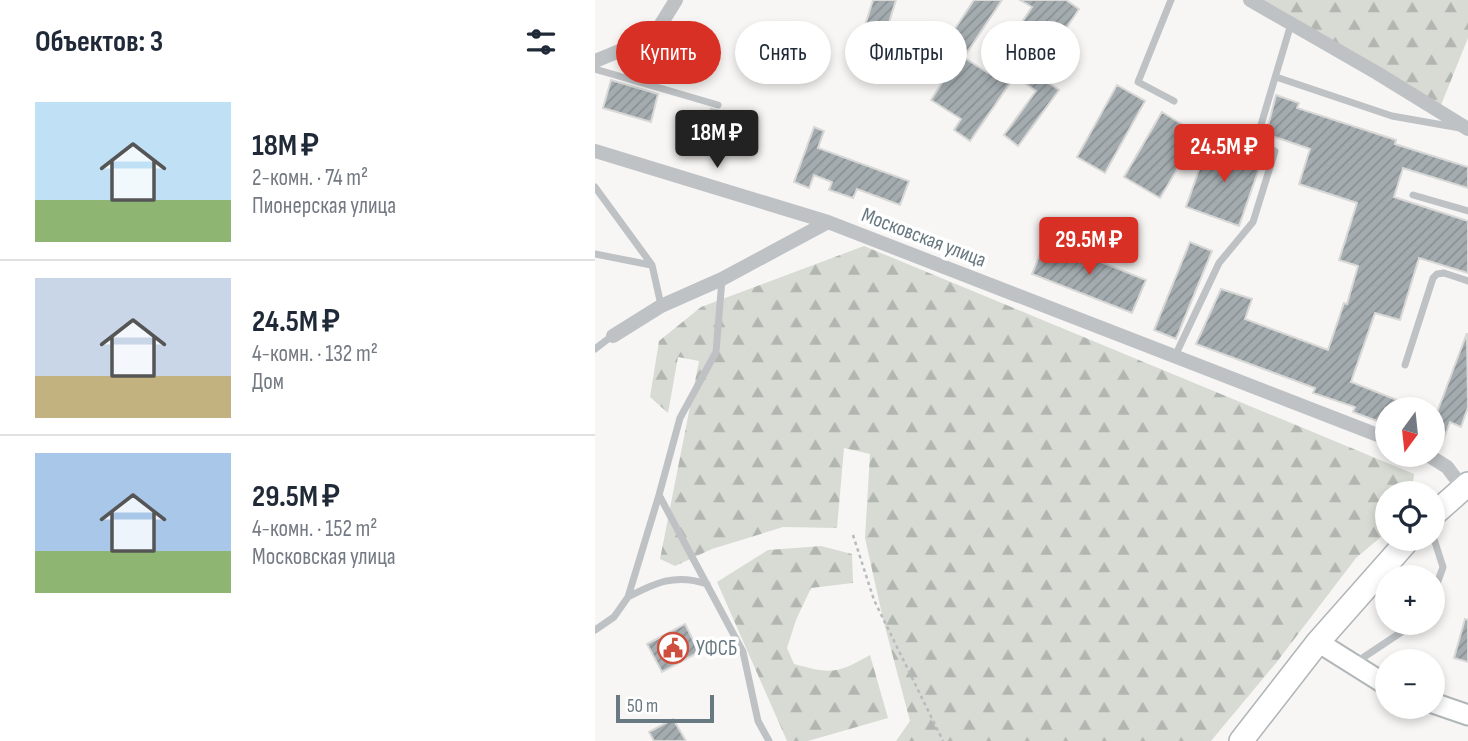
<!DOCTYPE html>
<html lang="ru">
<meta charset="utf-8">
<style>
:root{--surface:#fff;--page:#f2f2f3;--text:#1f2937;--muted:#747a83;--line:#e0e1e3;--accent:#d93025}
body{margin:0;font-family:"Sofia Sans Condensed",sans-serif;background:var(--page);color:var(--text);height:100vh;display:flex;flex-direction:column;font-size:26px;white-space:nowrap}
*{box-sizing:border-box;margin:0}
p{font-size:23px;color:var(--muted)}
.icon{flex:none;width:38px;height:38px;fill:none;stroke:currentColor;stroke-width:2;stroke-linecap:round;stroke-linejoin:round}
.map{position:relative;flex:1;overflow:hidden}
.details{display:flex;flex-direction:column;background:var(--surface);width:595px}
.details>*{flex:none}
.top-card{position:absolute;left:21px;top:21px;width:665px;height:63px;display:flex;gap:14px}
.needle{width:46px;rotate:195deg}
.tools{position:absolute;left:780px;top:397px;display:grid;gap:14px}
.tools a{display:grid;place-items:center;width:70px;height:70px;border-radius:50%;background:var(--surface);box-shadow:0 4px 10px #0003;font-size:35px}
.scale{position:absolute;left:21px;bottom:18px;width:98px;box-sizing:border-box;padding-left:7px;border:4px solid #697981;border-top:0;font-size:19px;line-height:24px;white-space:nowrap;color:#697981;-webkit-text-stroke:5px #fff;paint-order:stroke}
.price{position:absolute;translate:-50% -60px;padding:0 16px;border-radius:7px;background:var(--accent);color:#fff;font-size:23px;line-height:46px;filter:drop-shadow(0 2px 4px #0008)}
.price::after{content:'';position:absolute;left:50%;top:42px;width:21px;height:16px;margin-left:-10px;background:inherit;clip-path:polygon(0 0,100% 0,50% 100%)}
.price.active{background:#222;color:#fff}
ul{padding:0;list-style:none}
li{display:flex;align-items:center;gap:21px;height:175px;padding:0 35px}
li+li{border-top:2px solid var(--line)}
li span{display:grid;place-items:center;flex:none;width:196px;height:140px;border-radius:0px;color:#555}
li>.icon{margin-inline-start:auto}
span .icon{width:84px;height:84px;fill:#fffc;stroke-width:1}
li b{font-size:30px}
h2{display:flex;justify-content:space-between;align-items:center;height:84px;padding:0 35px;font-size:30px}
.pill{padding:0 24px;border-radius:32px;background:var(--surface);box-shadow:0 4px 10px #0003;font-size:24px;line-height:63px}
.pill.active{background:var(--accent);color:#fff}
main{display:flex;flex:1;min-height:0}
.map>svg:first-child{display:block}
.forest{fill:url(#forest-firs)}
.building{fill:url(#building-hatch);stroke:#d8d8d7;stroke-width:2}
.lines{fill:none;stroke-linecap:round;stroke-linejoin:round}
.secondary-casing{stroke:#b1b6b9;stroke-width:23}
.primary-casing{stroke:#b0b5b7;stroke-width:26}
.path{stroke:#b8bbbd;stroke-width:2.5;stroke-dasharray:3.5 3.5;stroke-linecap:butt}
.lane{stroke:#bec2c5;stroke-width:7}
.street{stroke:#bec2c5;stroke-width:14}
.secondary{stroke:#fff;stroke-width:19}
.primary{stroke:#fff;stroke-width:23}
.labels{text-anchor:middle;stroke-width:7;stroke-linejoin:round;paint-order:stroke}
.street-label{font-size:21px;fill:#697981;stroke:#fff}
.poi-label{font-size:21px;fill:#697981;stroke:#fff;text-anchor:start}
</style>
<main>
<section class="details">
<h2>Объектов: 3<svg class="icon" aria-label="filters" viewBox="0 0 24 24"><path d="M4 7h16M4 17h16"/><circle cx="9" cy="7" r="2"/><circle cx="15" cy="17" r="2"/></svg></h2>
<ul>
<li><span style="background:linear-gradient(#bfe0f5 70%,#8fb573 0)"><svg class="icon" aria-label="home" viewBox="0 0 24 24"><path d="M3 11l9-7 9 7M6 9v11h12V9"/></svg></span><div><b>18M ₽</b><p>2-комн. · 74 m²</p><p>Пионерская улица</p></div></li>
<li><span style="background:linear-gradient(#c9d6e8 70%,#c2b280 0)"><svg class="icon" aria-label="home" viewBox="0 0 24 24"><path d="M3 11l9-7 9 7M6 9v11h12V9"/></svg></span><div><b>24.5M ₽</b><p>4-комн. · 132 m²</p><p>Дом</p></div></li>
<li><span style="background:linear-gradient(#a9c7e8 70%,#8fb573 0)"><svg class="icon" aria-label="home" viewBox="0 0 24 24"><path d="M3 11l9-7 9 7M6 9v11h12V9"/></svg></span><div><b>29.5M ₽</b><p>4-комн. · 152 m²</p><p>Московская улица</p></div></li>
</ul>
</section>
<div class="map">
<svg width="873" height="741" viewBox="0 0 873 741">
<defs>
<pattern id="forest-firs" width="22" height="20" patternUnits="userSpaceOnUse" patternTransform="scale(1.75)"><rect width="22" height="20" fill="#d7dbd4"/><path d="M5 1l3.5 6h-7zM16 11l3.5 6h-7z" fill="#b2b6b1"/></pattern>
<pattern id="building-hatch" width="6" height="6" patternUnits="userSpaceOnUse" patternTransform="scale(1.75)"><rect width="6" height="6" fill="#a4acb0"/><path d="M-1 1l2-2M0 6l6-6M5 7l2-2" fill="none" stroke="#8a9195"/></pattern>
</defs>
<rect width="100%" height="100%" fill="#f7f6f4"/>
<path class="forest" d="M669,0H873V38L846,105Z
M269,246L819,474L817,493L793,494V531L761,558L681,663L616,741H301L315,721L288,619L270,538L275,454L249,448L242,528L188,527L117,549L80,566L65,559L104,361L83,357L73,413L55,397L64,341L106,307Z
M226,546L257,554L258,583L216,588L201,620L192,648L199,664C236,674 242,674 275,655L293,718L213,741H192L122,582L173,550Z"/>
<path class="building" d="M278,0H301L286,48L265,42Z
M379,0H407L371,54L352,41Z
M425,0H471L484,9L470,30L466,27L437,71L464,90L423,146L409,135L441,91L420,76L375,141L359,130L366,119L336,100L365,55L393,73L437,7Z
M73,46L105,54L100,76L68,68Z
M16,80L63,94L56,122L8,108Z
M522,85L550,101L510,173L482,157Z
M681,95L704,103L702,108L801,140L800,144L873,167V188L808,168L799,197L873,221V273L824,258L805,320L780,313L756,382L825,409L793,410V425L758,412L760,407L718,393L720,388L601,344L626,289L657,299L650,319L733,350L749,303L752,304L763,266L744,260L762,203L704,184L715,149L671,134Z
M116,109L144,115L137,140L110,132Z
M567,112L603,134L565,198L529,177Z
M219,127L229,131L223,148L314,181L305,205L262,189L258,198L234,190L237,182L219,175L214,188L199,182Z
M614,141L667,160L644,226L591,207Z
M451,240L551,280L537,313L437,274Z
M595,242L617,251L581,339L559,330Z
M872,333L873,407L866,427L855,422L846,446L838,443V414L841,415Z
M870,619L873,620V662L859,658Z
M90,624L104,652L67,672L52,644Z
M78,719L91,741H59L54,732Z"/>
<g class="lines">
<g class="secondary-casing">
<path id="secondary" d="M723,642L793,686
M838,703L873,715"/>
</g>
<g class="primary-casing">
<path id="primary" d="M838,515L873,484
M646,741L723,642L814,539"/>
</g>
<path class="path" d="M258,535L279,600L348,741"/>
<path class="lane" d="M576,0L543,82L579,101
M0,69L123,105
M681,77L797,116L865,128
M660,145L696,24
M0,187L57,265L66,305
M818,195L873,211
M0,254L56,265
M127,279L121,352L85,418L64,495L148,652L163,721L174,741
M0,349L17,336
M580,356L624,263L658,222L680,151L632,135
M810,365L838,278L842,274L849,273L873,281
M838,536L848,567L838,595
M33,597C60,583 80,573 112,584
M0,630L19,617L33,597L64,495
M760,663L820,623"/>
<path class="street" d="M655,0L782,73L873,129
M0,61L58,37L81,0
M0,151L233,222
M18,336L66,306L127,279L233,222L793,439
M833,455L852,467L871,492"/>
<use href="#secondary" class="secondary"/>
<use href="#primary" class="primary"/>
</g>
<defs>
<g id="civic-ring" transform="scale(1.575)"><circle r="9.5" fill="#fff" stroke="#ce4f3d" stroke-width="1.5"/><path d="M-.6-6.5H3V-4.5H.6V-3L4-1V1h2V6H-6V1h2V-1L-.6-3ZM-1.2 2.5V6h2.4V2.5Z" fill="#ce4f3d"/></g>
</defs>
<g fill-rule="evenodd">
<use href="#civic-ring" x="78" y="648"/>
</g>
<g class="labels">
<g class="street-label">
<text transform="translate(329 237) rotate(21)" y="7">Московская улица</text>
</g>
<g class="poi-label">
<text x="101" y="655">УФСБ</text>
</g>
</g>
</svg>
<div class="tools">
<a><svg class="needle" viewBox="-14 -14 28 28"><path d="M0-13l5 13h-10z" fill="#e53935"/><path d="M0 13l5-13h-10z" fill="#747a83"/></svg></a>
<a><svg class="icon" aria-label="locate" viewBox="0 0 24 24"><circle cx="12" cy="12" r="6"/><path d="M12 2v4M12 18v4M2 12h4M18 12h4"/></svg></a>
<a>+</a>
<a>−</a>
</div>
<div class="scale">50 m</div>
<b class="price active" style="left:122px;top:170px">18M ₽</b>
<b class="price" style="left:629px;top:184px">24.5M ₽</b>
<b class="price" style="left:494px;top:277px">29.5M ₽</b>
<div class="top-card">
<a class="pill active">Купить</a>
<a class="pill">Снять</a>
<a class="pill">Фильтры</a>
<a class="pill">Новое</a>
</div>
</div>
</main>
